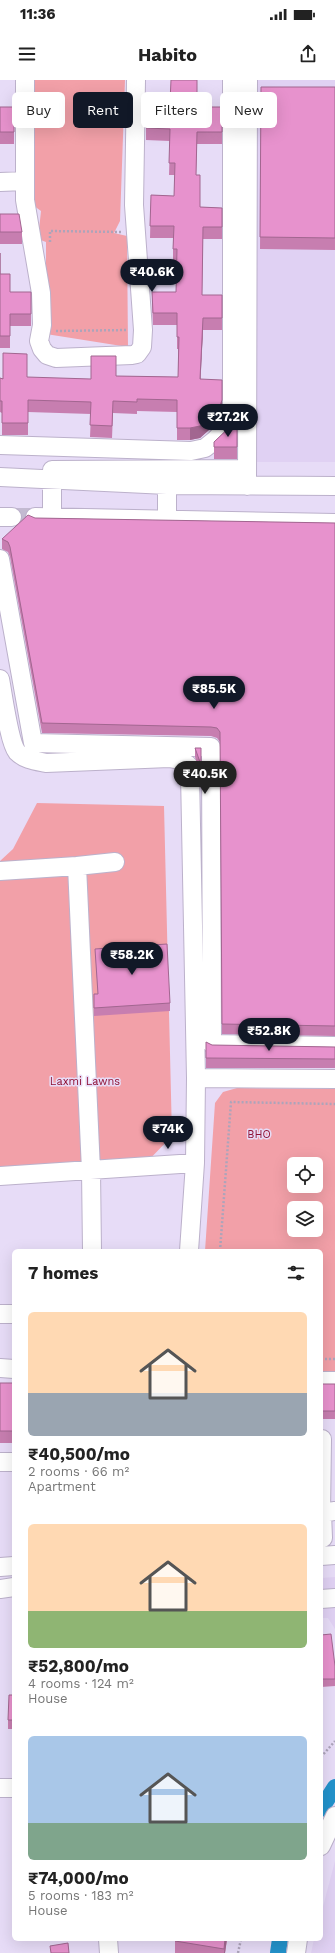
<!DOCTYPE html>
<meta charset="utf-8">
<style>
:root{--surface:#fff;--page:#f6f6f6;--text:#222;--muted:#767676;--accent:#111827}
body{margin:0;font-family:"Work Sans",sans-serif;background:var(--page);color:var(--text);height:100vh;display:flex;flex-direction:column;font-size:15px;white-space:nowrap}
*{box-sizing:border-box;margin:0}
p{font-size:13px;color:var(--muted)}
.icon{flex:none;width:22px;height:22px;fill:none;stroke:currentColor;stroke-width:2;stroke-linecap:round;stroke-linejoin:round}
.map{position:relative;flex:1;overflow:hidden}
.drawer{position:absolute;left:12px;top:1169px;width:311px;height:692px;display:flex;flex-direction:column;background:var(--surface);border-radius:6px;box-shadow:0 4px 16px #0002}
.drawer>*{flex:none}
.banner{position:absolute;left:12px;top:12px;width:311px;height:36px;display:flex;gap:8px}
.controls{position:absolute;left:287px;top:1077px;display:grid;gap:8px}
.controls a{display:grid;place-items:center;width:36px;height:36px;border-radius:6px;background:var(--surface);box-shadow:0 4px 16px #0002;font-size:20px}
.price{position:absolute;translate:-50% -34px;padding:0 9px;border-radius:14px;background:var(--accent);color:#fff;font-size:13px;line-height:26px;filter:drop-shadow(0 1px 2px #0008)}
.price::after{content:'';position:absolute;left:50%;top:24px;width:12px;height:9px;margin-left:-6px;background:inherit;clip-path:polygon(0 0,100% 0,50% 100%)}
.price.selected{background:#222;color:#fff}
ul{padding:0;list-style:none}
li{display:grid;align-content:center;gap:8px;height:212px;padding:0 16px}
li span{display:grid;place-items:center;height:124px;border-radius:6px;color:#555}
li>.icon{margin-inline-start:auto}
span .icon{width:72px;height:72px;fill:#fffc;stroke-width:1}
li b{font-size:17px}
h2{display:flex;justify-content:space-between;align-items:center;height:48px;padding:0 16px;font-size:17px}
.chip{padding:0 14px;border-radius:6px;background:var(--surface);box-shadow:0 4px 16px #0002;font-size:14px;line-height:36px}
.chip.selected{background:var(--accent);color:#fff}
.status{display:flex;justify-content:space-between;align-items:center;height:28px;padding:0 20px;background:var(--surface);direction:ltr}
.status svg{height:11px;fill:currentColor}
header{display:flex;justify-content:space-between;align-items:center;height:52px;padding:0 16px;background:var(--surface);font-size:18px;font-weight:700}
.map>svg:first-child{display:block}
.built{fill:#e0d1f3}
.green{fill:#f2a0a8;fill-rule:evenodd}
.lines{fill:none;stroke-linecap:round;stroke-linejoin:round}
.canal{stroke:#2392cb;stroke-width:16}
.minor-tunnel{stroke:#c3bad1;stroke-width:18;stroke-dasharray:18 9;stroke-linecap:butt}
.minor-casing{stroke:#bcb1cb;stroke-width:20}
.path{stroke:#ada4ba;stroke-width:2.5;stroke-dasharray:2 2;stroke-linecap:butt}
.minor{stroke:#fff;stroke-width:18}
.wall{fill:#c77eb0}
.shaded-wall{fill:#a26690}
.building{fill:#e792cd;stroke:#a26690}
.labels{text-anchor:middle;stroke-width:3;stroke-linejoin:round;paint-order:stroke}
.park-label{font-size:11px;fill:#8f1235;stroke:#e7dcf7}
</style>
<div class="status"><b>11:36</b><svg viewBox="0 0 49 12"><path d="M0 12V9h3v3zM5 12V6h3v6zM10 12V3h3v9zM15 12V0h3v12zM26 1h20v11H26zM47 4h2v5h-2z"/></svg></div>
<header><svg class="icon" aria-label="menu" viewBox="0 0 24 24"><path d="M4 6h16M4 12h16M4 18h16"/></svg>Habito<svg class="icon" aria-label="share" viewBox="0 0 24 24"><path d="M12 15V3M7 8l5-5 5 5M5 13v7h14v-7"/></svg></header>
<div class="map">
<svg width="335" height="1873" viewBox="0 0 335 1873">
<rect width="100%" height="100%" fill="#e7dcf7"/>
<path class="built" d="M244,0H335V382H242Z
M335,1497V1549L328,1538H321V1498Z
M335,1781V1873H311L314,1859H321V1834Z"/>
<path class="green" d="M30,0H125L120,141L114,153L127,156L128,267L46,254V162L38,159L41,131L30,123Z
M37,723L164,726L172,1056L142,1087L0,1096V781L13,769Z
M237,1008L335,1009V1292L321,1291V1171H205L215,1023L223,1012ZM294,1084H316V1106H294ZM294,1128H316V1150H294Z"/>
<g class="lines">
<path class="canal" d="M321,1729L335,1707
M278,1873L280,1859"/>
<path class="minor-tunnel" d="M12,437H35"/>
<g class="minor-casing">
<path id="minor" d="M25,0V120L41,213L42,245L39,261L42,269L47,275L56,278L132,275L137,274L142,267L143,250L134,125L136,0
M0,102L25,101
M0,365L191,371L205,368L215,360L228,346L232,333V0
M0,397L167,405L335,406
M167,405V439
M247,406L248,0
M0,437H12
M35,437L335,443
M52,437V390L247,389
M0,479L33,663L211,667L212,964L335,966
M0,599C3,614 9,662 17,672C25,680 36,681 46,683L169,678L180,680L188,685L190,694L196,998L195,1083L189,1171
M77,786L115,782
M0,791L77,786L91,1090L92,1171
M196,998L335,999
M0,1096L195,1083
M0,1234H14
M0,1288L14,1289
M321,1301H335
M0,1382H14
M321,1433L322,1359
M323,1458L322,1433L335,1431
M321,1476L335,1475
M0,1487L14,1486
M0,1509L14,1507
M321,1519L335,1518
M0,1708H14
M321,1766L335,1736
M108,1859L109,1873
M296,1873L298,1859"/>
</g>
<path class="path" d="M50,162V151L121,152
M56,251L127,250
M220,1171L231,1022L335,1024
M321,1279H335
M321,1677L335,1661
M238,1873L241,1859"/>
<use href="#minor" class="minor"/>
</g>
<path class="wall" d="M261,7H335V170L260,169Z
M146,21L197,27H222V64H197L196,95L200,107V127L222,128V159H203L202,215H222V250H203L200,300L222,331L219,341L200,358L190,360H177V332L137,331V334L113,333L112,358L90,357L91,334L28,332V355H2V333L0,332V298L91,299L116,296L178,297V269H177V245H153L152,223V212H176L177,181H173V158H150L151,115L174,116L175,95H169L170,61L146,60Z
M0,27H14V64H0Z
M0,134L22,152V164H0Z
M0,174V194L10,212H31V246H10V268H0Z
M237,340V379H214V362Z
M35,438L335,443V956L222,954L220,662L217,658L211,656L42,653L10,477L8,472L2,469V459Z
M195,668H201V699L200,692L195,677Z
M95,869L170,923V931L94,936V914H98Z
M206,962L212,965L335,967V988H206Z
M0,1303H14V1363H0Z
M321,1304H335V1339H321Z
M321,1555L335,1586V1606L321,1607Z
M14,1615V1649H8V1640Z
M175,1859H227L225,1873H175Z"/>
<path class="shaded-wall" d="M203,238V250L200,311V299Z
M222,320V331L219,341L200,358L190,360V348Z
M225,1859H227L225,1873H224Z"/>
<path class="building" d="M171,0H197V27H222V52H197L196,95H200V127L222,128V147H203L202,215H222V238H203L200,299L222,300V320L219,329L200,346L190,348H177V320L137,319V322L113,321L112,346L90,345L91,322L28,320V343H2V321H0V298L3,299V273L27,274V297L91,299V276H116V296L178,297L179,257H177V233H153L152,212H176L177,169H173L174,146H150L151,115L174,116L175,83H169L170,49L146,48V21L170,22Z
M261,7H335V158L260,157Z
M0,27H14V52H0Z
M0,134H19L22,152H0Z
M0,173V194H10V212H31V234H10V256H0Z
M237,340V367H214V362Z
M28,435L35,438L335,443V946L222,944L220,652L217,648L211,647L42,643L10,467L8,462L2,459Z
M195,668H201V690L200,682Z
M167,864L170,923L94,928V914H98L95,869Z
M206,962L212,965L335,967V979L206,978Z
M0,1303H14V1351H0Z
M321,1304H335V1331H321Z
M331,1554L335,1586V1599H321V1555Z
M9,1615H14V1640H8Z
M175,1859H225L224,1869L175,1861Z
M68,1863L69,1873H51L50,1866Z"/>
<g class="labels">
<g class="park-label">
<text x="85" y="1005">Laxmi Lawns</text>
<text x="259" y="1058">BHO</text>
</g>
</g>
</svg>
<div class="controls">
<a><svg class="icon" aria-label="locate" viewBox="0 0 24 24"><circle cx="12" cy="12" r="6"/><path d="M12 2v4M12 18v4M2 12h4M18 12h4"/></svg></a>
<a><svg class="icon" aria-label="layers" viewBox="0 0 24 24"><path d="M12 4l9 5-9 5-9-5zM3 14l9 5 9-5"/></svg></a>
</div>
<b class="price" style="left:152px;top:213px">₹40.6K</b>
<b class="price" style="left:228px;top:358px">₹27.2K</b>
<b class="price" style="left:214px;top:630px">₹85.5K</b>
<b class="price selected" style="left:205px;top:715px">₹40.5K</b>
<b class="price" style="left:132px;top:896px">₹58.2K</b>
<b class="price" style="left:269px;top:972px">₹52.8K</b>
<b class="price" style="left:168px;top:1070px">₹74K</b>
<div class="banner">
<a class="chip">Buy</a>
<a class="chip selected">Rent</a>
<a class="chip">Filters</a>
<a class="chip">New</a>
</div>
<section class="drawer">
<h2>7 homes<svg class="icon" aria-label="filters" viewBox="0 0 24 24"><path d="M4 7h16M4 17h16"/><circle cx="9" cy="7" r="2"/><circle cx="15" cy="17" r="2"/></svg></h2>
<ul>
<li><span style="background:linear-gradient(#ffd9b3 65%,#9aa5b1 0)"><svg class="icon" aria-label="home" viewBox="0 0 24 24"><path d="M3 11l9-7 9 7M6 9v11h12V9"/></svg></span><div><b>₹40,500/mo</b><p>2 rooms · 66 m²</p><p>Apartment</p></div></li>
<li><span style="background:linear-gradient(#ffd9b3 70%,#8fb573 0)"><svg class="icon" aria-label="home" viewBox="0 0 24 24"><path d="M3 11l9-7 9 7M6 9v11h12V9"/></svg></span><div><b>₹52,800/mo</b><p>4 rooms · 124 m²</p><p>House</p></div></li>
<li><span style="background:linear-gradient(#a9c7e8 70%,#7fa58c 0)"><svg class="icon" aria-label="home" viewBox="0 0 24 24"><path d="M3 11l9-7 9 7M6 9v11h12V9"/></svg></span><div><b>₹74,000/mo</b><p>5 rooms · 183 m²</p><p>House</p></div></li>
</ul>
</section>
</div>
